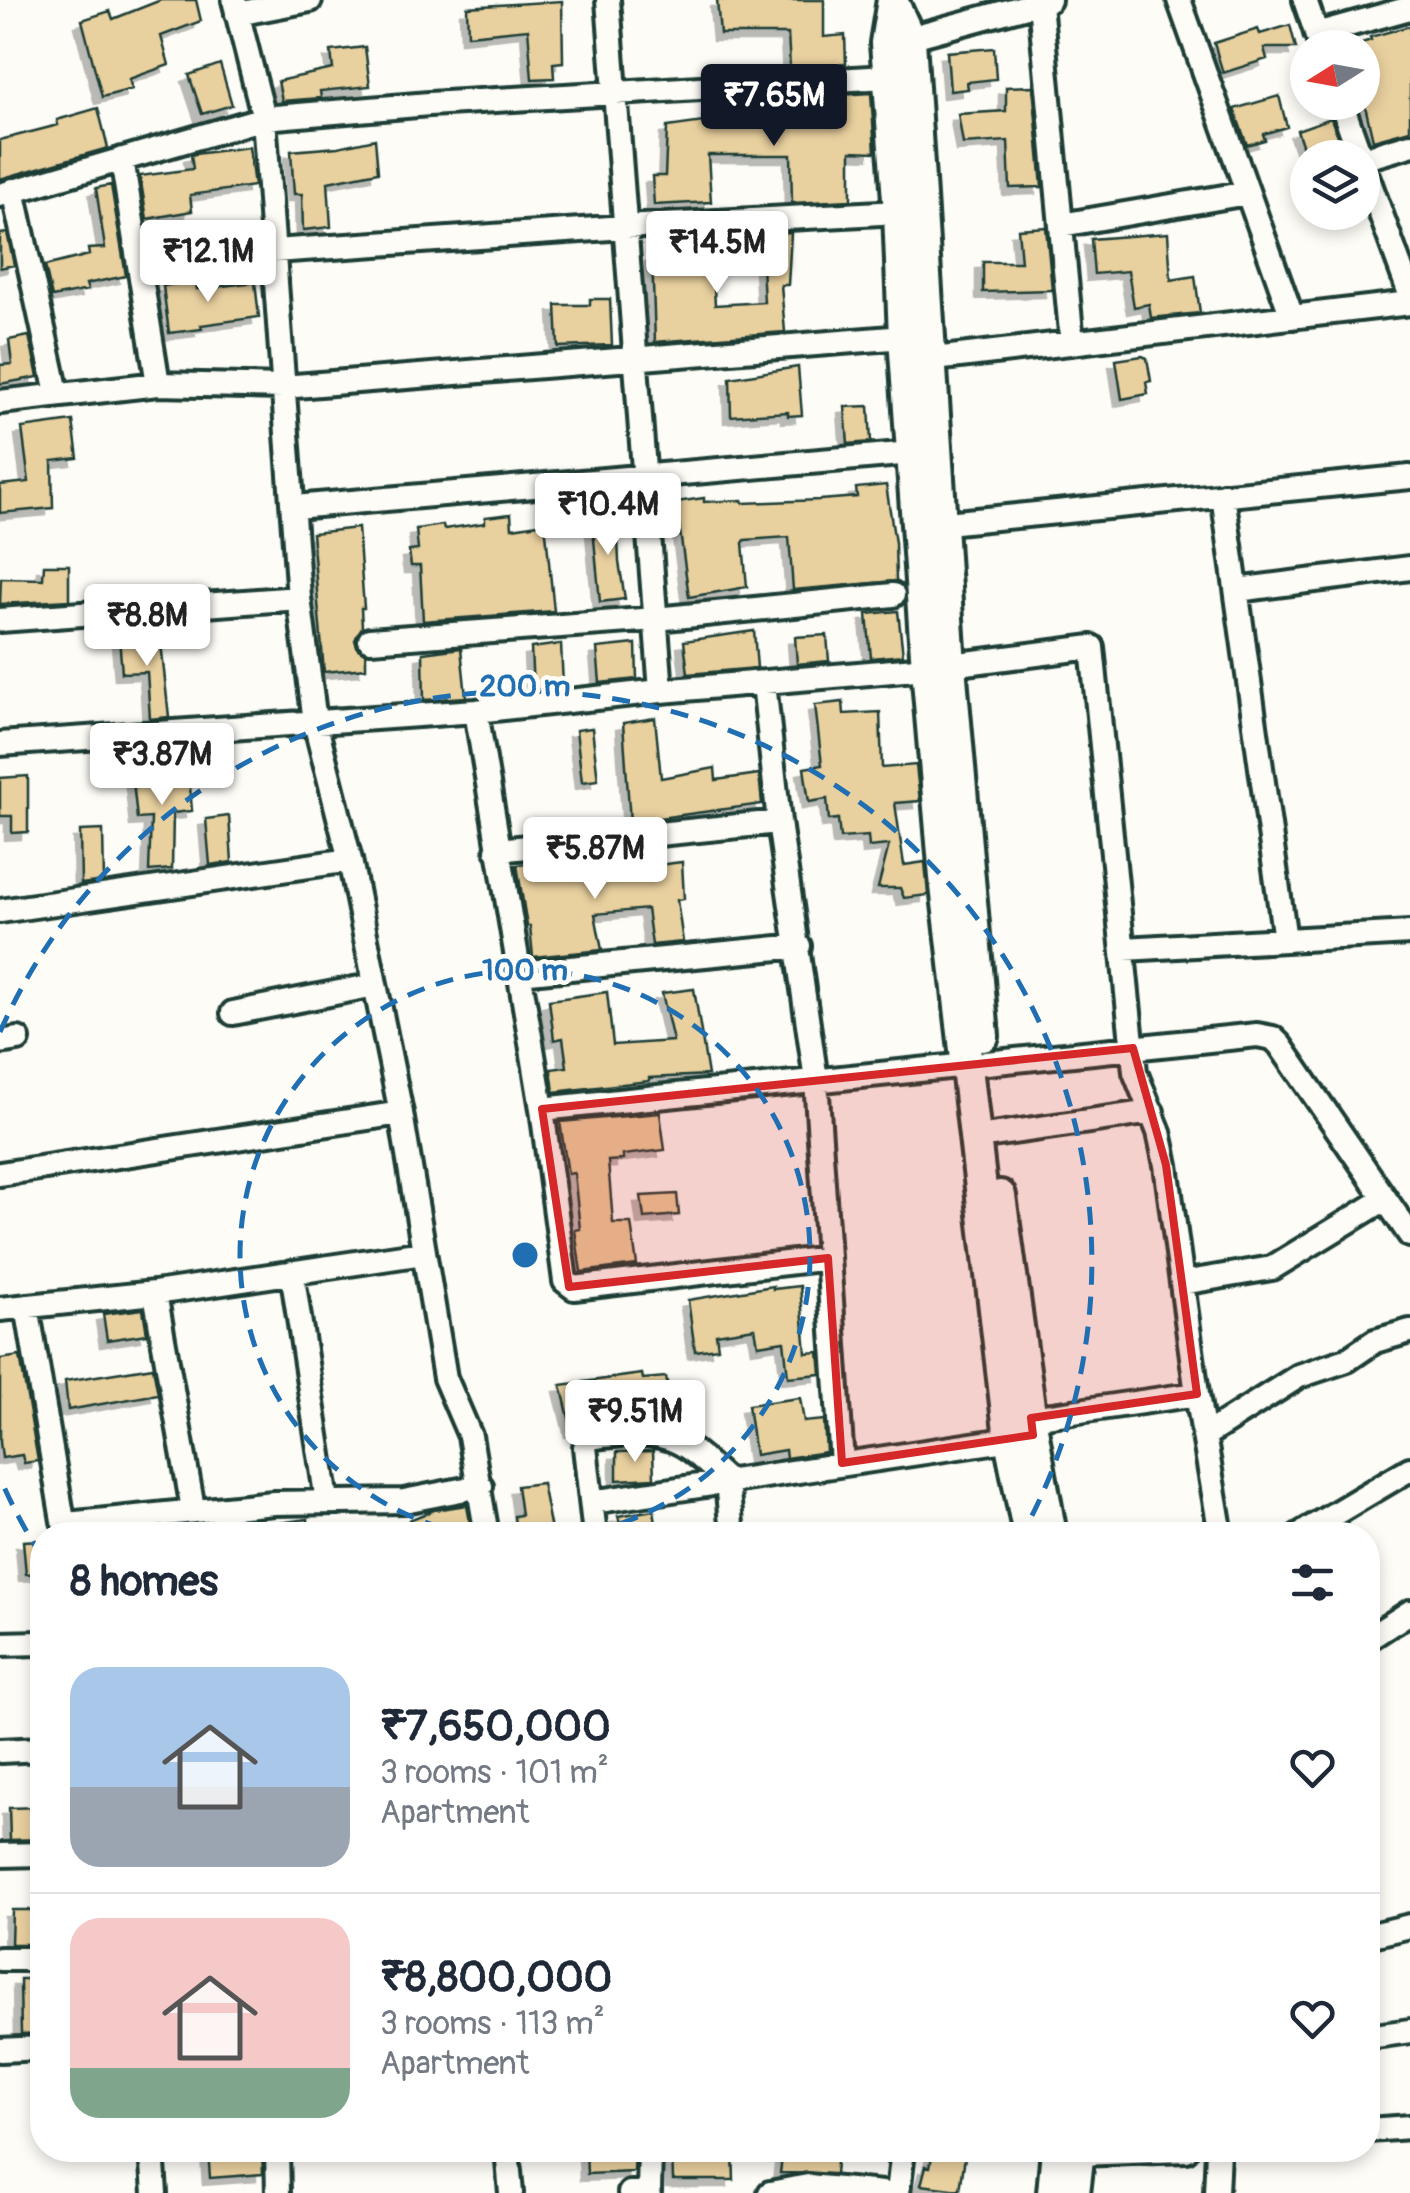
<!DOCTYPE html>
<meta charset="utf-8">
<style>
:root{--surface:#fff;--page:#f6f6f7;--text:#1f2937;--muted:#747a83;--line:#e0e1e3;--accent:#111827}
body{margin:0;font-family:Pangolin,sans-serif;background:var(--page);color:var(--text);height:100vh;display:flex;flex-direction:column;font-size:38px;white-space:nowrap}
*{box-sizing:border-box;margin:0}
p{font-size:32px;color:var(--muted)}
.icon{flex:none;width:55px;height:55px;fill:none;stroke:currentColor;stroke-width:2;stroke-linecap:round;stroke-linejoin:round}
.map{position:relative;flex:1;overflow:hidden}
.side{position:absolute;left:30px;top:1522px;width:1350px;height:640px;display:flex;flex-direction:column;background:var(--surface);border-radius:40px;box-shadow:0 5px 15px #0003}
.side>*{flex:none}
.needle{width:65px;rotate:259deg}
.controls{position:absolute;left:1290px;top:30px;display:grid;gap:20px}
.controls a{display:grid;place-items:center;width:90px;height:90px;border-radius:50%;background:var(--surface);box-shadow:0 5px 15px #0003;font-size:50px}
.price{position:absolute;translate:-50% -85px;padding:0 22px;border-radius:10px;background:#fff;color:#222;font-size:32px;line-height:65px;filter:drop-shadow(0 2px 5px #0008)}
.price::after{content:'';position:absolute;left:50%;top:60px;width:30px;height:22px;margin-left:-15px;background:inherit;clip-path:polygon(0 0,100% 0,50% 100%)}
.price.on{background:var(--accent);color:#fff}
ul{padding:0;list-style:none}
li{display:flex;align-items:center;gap:30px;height:250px;padding:0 40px}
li+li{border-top:2px solid var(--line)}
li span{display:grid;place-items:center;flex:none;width:280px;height:200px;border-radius:30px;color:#555}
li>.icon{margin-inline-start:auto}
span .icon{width:120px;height:120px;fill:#fffc;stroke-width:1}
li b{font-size:42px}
h2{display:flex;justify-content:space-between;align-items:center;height:120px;padding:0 40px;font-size:42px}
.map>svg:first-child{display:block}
.building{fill:#e9d09f;stroke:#1f3d34;stroke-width:2.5;filter:url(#shadow)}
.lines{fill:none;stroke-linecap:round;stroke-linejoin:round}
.street-casing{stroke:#1f3d34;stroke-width:30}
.secondary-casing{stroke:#1f3d34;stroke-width:38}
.street{stroke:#fdfcf7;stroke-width:22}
.secondary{stroke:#fdfcf7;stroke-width:30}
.marked{fill:#d62828;fill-opacity:0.2;stroke:#d62828;stroke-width:8;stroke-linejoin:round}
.ring{fill:none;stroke:#1f6fb2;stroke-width:5;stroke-dasharray:18 12}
.centre{fill:#1f6fb2;stroke:#fdfcf7;stroke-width:5}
.ring-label{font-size:30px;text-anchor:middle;font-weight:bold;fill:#1f6fb2;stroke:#fdfcf7;stroke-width:9;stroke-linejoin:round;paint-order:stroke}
</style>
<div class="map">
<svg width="1410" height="2193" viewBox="0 0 1410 2193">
<defs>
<filter id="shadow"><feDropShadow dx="-7" dy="7" stdDeviation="0" flood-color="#0004"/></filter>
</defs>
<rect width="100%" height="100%" fill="#fdfcf7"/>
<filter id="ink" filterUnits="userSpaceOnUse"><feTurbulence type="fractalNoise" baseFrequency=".01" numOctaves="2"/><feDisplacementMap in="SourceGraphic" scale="20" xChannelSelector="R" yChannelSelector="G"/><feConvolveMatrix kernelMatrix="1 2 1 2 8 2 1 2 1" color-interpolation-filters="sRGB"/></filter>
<g filter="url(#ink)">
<path class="building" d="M161,0H196L201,21L161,36L169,65L129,79L132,89L102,97L82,20L110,11L113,19Z
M717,0H824V37L845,35L846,64L790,68L788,34H720Z
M562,1L563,62L553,63L554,78L532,79L528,29L468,35L467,7Z
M1290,25L1296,48H1264L1267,59L1223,73L1214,43L1258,29L1260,34Z
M1410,26V130L1373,140L1362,93V43L1371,40L1370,37Z
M365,47L370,86L320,91L321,98L282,101L278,81L333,69L331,51Z
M994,48L996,79L967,82L968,89L950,91L947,52Z
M220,64L232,105L202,114L189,75Z
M1033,86L1042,187L1010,188L1008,141L963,144L958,114L1006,111V87Z
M871,93L875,152L851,151V200L792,203L791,155H708L711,202L654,205L652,176H665L667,127L711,121L709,110L726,106L728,128L793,119L791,98Z
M1279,96L1287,127L1263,134L1265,140L1247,145L1234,109Z
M98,108L108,148L0,179V140L58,125L57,120Z
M1331,118L1341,147L1307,159L1297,130Z
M375,139L378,172L328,182L331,227L303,230L302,194H294L291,151L338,147Z
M249,147L254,186L190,195L192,211L147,219L140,176L193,169L191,155L195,154Z
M111,185L126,276L86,284L88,290L52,297L45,266L89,255L88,249L105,248L96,188Z
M1046,227L1052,290L983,292V262H1021L1018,229Z
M7,233L14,265L0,268V234Z
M791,233L788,285H781L785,332L655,342L652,255L712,252L715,305L764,302L761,247L757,248L756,235Z
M1168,233L1171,280L1195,276L1200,313L1151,318L1149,304L1134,307L1128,271L1094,274L1091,239Z
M196,281L197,289L255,282L259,317L201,325L202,329L169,333L163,286Z
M590,299H610L612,345L558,347L556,305H590Z
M29,336L38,377L0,384V365L12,364L9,340Z
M1142,356L1147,358L1151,381L1146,382L1148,394L1122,399L1116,360Z
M798,367L802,415L788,416V412L731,416L730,378Z
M869,406L871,442L848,444L845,407Z
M73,421L78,458L52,461L53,508L0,513V485L29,482L22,428Z
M886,485L895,543L896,581L793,590L789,537L745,540L743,543L747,587L689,597L676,502L704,498V502L742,500L743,503L820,500L857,497L856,488Z
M511,514L512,528L545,523L554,611L423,621L420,566H411L409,551L418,550L416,529L443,525L444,529L485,523V517Z
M617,514L619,562L625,599L600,602L592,518Z
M358,528L364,608H361L362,627L355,640L358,649L366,654V668L324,672L312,533Z
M44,565H69V600L0,604L1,578L43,579Z
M898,611L903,655L871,658L867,614Z
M754,631L757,668L688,674L684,641Z
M160,634L169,717L150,719L147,672L122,673L119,638Z
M827,635L829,661L797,664L795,637Z
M561,644L563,686L533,690L531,648Z
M636,644L637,679L600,683L597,648Z
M461,648L466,697L424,700L423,653Z
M843,702L844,714L880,712L882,768L916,765L920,801L895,803L904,865L925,862L928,895L904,898L900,888H878L889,845L869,847L868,836L840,838L838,819L829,820L827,799L809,802L804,768L822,765L815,705Z
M655,718L661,778L715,768L716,780L759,774L762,804L630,822L623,723Z
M592,728L598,780L582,782L576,730Z
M188,762L192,811L173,813L172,869L149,871L151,818L137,819L132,772H163L162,765Z
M28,776V832L12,833V816H0V778Z
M229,816L232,862L210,865L206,819Z
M103,830L104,881L81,884L80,831Z
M589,856V863L608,861L611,880L635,878L634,868L682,862L684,899L677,900L683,942L652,945L647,909L595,914L602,950L533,957L530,926H527L517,865Z
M694,989L708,1075L649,1078V1081L554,1092L551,1069L567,1067L563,1038L554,1040L549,1000L607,992L613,1045L673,1041L662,993Z
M660,1113L665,1150L623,1155V1160L608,1161L613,1223H631L637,1265L581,1272L575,1230L580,1229L574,1173L568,1174L560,1122Z
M677,1194L679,1215L644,1218L641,1196Z
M773,1286V1289L800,1286L806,1353L819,1352L821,1374L788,1377L784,1341L758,1345L755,1328L716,1334L718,1348L695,1351L688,1300Z
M143,1309L147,1334L107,1340L103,1314Z
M20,1356L38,1461L24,1463L22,1455L2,1458L0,1442V1359Z
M153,1367L158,1394L68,1410L65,1381Z
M642,1374L643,1379L666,1377L673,1413L658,1418L657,1415L596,1422L572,1430L561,1385Z
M800,1398L804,1422L824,1420L826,1452L786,1458L785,1450L755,1455L748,1405Z
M653,1451L654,1478L617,1480V1452Z
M542,1483L551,1530L516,1534L514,1516L521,1515L517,1486Z
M467,1505L472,1535H410L409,1520L434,1510Z
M654,1510L658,1535H623L618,1516Z
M308,1519L309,1535H164V1529L238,1522L256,1526Z
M42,1540V1573L26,1574L23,1541Z
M40,1807L41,1839L10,1840L9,1808Z
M12,1910H35L34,1944H11Z
M20,1979H42V2033L21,2034Z
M208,2150H262L263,2174L210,2178Z
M586,2150H635L634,2172L587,2174Z
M672,2150H733L734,2180H673Z
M783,2150H837L835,2174L780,2173Z
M933,2150H966L960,2190L921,2185L926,2166L930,2167Z"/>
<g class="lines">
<g class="street-casing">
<path id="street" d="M234,0L264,118L299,598L315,722L350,860L401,1113L445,1378L470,1436L487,1535
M608,0L661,691
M1179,0L1292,317
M1305,0L1320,44
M1040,3L1072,343
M237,14L310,0
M1316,34L1410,8
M894,42L1049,0
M1341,102L1361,158
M122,159L158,384
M1362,159L1410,145
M1362,162L1410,294
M13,190L57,393
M0,195L264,118L429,104L904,76
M1061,225L1247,193
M274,251L625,227L899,212
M917,361L1410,303
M0,402L158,384L283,387L904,337
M1223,495L1285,940
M295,507L912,453
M926,525L1410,477
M1237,590L1410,568
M0,620L299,598
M370,640L656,619L893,595
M764,683L779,822L816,1080L842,1463
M476,711L542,1109L565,1281L574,1288L828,1258
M0,744L476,711L661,691L927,668L1092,647L1135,1072L1159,1132L1166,1165L1197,1394L1221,1535
M497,850L779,822
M0,911L350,860
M1124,949L1410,933
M519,973L799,946
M233,1013L375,985
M0,1042L18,1039
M542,1109L1257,1035L1273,1038L1280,1045L1410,1235
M992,1135L1152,1112
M0,1174L401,1113
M292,1272L327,1501
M1182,1283L1272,1268L1385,1199
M155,1293L193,1509
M27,1306L63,1521L67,1524L274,1503L404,1501L481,1486
M0,1309L155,1293L423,1253
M1031,1418L1197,1394
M1204,1436L1299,1376L1347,1360L1375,1341L1410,1331
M592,1502L1025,1437
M595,1535L585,1447L588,1439C601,1435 615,1435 628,1434C678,1431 692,1450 727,1481L732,1535
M1299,1535L1410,1469
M1368,1639L1410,1612
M0,1644L42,1643
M0,1751L42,1749
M0,1855L42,1854
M1368,1936L1410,1926
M0,1959H42
M1368,2037L1410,2031
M0,2050L42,2048
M1368,2130L1410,2127
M152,2150L155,2193
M277,2150L278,2193
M507,2150L511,2193
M1078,2154L1186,2150
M630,2193L649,2192L650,2150
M770,2193L808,2186L882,2193
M898,2193L903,2150
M1216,2193L1218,2150"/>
</g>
<g class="secondary-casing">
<path id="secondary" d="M893,0L886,43L899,212L904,337L927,668L945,877L1010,1439L1029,1535
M894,5L910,40L950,666L983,1036
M1000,1196L1033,1435L1051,1535
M1053,2193L1057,2150
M1074,2193L1079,2150"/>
</g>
<use href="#street" class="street"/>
<use href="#secondary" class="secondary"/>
</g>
</g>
<path class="marked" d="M1133,1048L1166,1165L1197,1394L1031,1418L1033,1435L842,1463L828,1258L569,1287L542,1109Z"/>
<g class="ring">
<path d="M471 1535A285 285 0 1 1 579 1535"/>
<path d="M42 1557A570 570 0 0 1 0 1478M0 1032A570 570 0 1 1 1024 1531"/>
</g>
<circle cx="525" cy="1255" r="15" class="centre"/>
<g class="ring-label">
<text x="525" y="696">200 m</text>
<text x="525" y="980">100 m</text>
</g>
</svg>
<div class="controls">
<a><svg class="needle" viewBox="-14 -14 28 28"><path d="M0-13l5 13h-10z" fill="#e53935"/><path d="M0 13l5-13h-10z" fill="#747a83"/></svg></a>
<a><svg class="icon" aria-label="layers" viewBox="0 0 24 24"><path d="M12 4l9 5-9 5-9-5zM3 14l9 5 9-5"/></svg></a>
</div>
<b class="price on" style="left:774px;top:149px">₹7.65M</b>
<b class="price" style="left:717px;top:296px">₹14.5M</b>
<b class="price" style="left:208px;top:305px">₹12.1M</b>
<b class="price" style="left:608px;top:558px">₹10.4M</b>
<b class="price" style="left:147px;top:669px">₹8.8M</b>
<b class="price" style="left:162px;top:808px">₹3.87M</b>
<b class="price" style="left:595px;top:902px">₹5.87M</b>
<b class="price" style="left:635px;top:1465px">₹9.51M</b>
<section class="side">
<h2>8 homes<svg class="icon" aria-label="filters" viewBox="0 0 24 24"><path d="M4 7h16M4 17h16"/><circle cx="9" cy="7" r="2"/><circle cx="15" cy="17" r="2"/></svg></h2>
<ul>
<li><span style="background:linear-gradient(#a9c7e8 60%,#9aa5b1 0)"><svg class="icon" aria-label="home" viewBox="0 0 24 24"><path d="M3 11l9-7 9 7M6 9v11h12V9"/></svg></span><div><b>₹7,650,000</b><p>3 rooms · 101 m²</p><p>Apartment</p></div><svg class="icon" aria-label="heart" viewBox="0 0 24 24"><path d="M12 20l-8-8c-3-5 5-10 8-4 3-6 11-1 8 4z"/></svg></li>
<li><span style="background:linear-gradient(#f6c9c9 75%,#7fa58c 0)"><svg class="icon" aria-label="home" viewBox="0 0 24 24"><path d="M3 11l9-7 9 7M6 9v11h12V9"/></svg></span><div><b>₹8,800,000</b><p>3 rooms · 113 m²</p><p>Apartment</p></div><svg class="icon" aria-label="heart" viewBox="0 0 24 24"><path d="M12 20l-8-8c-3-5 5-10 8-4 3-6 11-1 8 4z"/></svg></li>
</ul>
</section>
</div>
